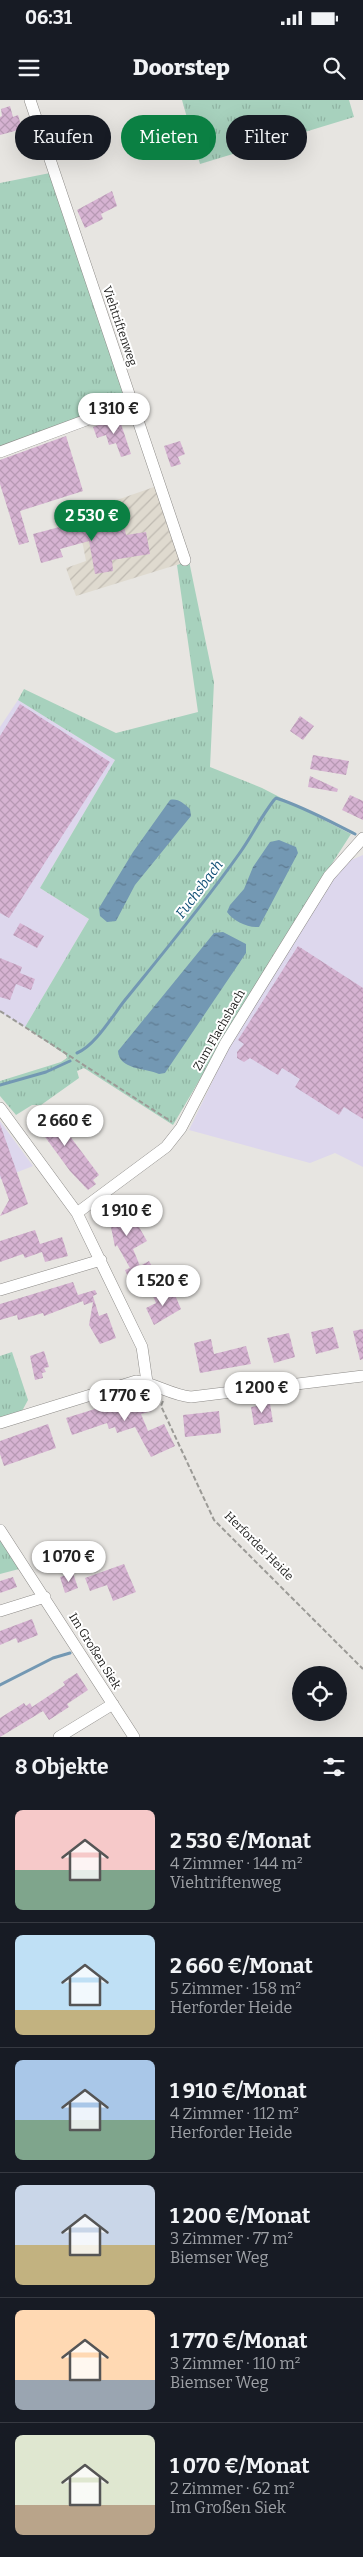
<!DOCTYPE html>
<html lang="de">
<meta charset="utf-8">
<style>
:root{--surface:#171b24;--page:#20242c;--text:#f1f3f6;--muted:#9ea1a6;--line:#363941;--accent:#0b8043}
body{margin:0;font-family:Bitter,serif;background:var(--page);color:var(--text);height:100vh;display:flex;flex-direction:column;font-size:19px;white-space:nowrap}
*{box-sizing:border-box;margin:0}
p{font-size:16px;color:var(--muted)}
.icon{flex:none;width:28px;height:28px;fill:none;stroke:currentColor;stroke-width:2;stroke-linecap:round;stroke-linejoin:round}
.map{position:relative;height:1637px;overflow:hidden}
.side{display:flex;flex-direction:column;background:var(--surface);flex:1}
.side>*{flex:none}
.hud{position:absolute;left:15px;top:15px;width:334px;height:45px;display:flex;gap:10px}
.fabs{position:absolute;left:292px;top:1566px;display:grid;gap:10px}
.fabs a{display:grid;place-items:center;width:55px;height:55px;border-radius:50%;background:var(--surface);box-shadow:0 5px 20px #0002;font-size:25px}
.price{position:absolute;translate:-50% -42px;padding:0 11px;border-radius:18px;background:#fff;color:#222;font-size:16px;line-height:32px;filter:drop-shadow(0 1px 2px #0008)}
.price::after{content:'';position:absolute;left:50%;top:30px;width:15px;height:11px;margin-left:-8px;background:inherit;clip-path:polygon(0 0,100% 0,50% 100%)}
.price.active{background:var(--accent);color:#fff}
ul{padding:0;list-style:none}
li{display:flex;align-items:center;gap:15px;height:125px;padding:0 15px}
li+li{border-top:1px solid var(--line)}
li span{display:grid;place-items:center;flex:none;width:140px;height:100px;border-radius:8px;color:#555}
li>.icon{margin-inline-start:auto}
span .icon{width:60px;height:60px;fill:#fffc;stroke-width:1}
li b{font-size:21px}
h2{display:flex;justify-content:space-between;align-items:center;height:60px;padding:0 15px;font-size:21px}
.pill{padding:0 18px;border-radius:22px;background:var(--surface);box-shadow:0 5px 20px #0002;font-size:18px;line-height:45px}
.pill.active{background:var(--accent);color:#fff}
.status{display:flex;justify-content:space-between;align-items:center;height:35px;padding:0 25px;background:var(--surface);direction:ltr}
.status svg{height:14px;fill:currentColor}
header{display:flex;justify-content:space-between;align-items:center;height:65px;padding:0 15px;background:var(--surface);font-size:22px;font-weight:800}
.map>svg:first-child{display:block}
.commercial{fill:#ddd7ed}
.industrial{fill:url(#industrial-furrows)}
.grass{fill:url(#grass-tufts)}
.water{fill:url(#water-ripples)}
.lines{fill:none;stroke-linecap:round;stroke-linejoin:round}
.stream{stroke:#7398b3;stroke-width:3}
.building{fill:url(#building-cross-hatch)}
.street-casing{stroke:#8d8b88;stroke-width:12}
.path{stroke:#9b9a96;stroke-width:2;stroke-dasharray:5 2.5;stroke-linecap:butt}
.street{stroke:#fff;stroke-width:11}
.labels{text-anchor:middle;stroke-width:4;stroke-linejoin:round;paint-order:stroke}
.street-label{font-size:12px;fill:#1c1c1a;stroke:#fff}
.water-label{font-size:14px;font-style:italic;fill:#125076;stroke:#fff}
</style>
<div class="status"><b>06:31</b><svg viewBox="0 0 49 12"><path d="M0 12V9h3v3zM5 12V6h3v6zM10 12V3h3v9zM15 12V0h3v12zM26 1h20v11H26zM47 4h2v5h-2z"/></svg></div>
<header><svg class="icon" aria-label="menu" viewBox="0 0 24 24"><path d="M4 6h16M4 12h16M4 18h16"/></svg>Doorstep<svg class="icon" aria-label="search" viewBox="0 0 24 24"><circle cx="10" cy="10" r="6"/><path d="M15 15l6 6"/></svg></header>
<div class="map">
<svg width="363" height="1637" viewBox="0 0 363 1637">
<defs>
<pattern id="industrial-furrows" width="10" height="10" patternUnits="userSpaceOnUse" patternTransform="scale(1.25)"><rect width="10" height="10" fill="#dfdacf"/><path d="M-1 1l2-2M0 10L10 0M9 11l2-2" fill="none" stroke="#bfbab1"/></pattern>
<pattern id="grass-tufts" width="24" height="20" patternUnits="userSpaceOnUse" patternTransform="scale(1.25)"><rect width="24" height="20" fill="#a7d1bd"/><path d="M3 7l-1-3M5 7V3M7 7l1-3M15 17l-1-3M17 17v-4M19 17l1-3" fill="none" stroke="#8fb3a2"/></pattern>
<pattern id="water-ripples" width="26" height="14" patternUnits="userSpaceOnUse" patternTransform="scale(1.25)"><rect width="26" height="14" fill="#7398b3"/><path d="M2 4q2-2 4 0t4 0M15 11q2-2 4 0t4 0" fill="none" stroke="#5e7b91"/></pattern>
<pattern id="building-cross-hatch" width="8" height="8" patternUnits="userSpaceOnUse" patternTransform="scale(1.25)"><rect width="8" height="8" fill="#d6b3d2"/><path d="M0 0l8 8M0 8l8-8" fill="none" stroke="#b799b4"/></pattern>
</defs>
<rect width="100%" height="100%" fill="#e7e5e1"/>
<path class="commercial" d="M18,600L115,660L40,788L89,819L25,927L0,912V627Z
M363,755V1067L335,1053L310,1063L189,1030L229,947L342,764Z
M0,1021L33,1066L0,1079Z"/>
<path class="industrial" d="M166,385L189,461L76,496L66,468L86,461L77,414L154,387Z"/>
<path class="grass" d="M182,0H349L354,17L200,64Z
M50,73L126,298L115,307L0,350V83Z
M189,461L214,582L210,667L262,688L351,734L275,852L173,1025L84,968L77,971L79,978L41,1005H32L16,1015L0,996V981L61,962L67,958L66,955L25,927L89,819L40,788L115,660L18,600L24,589L116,633L198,612L177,465Z
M12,1252L28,1300L22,1311L0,1318V1256Z
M0,1440L19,1469L0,1474Z"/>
<path class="water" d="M170,700C178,698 184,704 190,709L191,716L135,785L116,821L107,822L100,816L99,808L133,752Z
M279,740L296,747L298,753L259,827C248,828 233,821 227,812L230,805L244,789L253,767L270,742Z
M223,832L246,844V853L165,973L159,974C146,968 119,970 118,951L214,833Z"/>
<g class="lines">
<path class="stream" d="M77,953C95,946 113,915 125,900C164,852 203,805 239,754C252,736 260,718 274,700L276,698C304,707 329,721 355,734
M0,985L46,972L70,961
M0,1585L53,1558L70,1553"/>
</g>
<path class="building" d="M10,6L13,17L18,15L22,29L0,35V17L2,16L1,9Z
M112,91L117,106L101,114L103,119L85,128L77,110Z
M119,318L131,354L121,357L116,343L109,345L106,335L97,338L93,327Z
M66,336L83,391L20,411L29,442L19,445L0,384V360Z
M180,341L185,354L178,357L181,364L171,367L164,346Z
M104,413L107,429L124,426L126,435L146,432L150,454L112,460L113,471L95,474L89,441L60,449L63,457L41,463L33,434L86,420L85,416Z
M20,604L110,662L9,818L0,813V636Z
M300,616L314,626L303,640L290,631Z
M313,655L349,661L346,675L310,669Z
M310,676L338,689L337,692L308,687Z
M350,695L363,701V720L342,710Z
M20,823L44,836L37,848L13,835Z
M298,846L363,888V1019L344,1007L339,1015L295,987L300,979L282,968L278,975L250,958L244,962L237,958V952L244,944L238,940Z
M0,858L22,867L20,873L35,879L31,890L16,884L10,900L0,897Z
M48,1007L99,1075L93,1080L96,1084L88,1090L70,1071L29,1015L36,1010L39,1014Z
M0,1024L28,1104L0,1116L9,1100L0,1075Z
M136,1098L141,1106L131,1113L147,1141L133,1149L140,1166L149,1161L154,1170L144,1174L145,1177L131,1184L125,1170L130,1168L117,1145L115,1147L110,1122L106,1124L98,1111L114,1101L119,1109Z
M35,1130L40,1144L62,1137L68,1156L45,1162L42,1152L25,1158L23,1154L0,1162V1141Z
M73,1182L78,1195L95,1190L97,1194L93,1196L99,1216L107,1213L116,1238L100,1244L89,1225L93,1202L84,1205L83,1201L44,1216L43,1213L18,1220L17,1215L0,1220V1204Z
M163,1189L167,1198L175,1195L181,1209L154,1225L146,1208L156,1203L152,1194Z
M333,1227L339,1248L316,1254L311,1232Z
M363,1229V1259L360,1260L353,1231Z
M289,1233L295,1257L274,1263L267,1238Z
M211,1239L214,1254L246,1246L251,1264L200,1273L194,1243Z
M44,1251L49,1267L44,1268L46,1272L42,1273L43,1278L35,1280L30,1256Z
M146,1293L152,1311L141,1314L148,1331L164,1324L175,1346L151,1357L135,1327L117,1333L115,1327L109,1329L107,1323L72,1335L66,1318Z
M270,1304L273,1322L254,1325L251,1307Z
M219,1311L221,1333L185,1337L183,1315Z
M48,1324L56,1348L4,1366L0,1354V1341Z
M95,1442L97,1453L72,1458L69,1447Z
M124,1464L136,1492L113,1501L107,1485L90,1491L85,1478Z
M73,1473L78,1488L65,1493L60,1477Z
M13,1477L17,1487L0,1493V1481Z
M32,1519L38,1535L18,1543L16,1538L0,1545V1531Z
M77,1573L88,1590L67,1604L69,1607L49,1620L43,1611L0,1637V1618L24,1603L26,1606L30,1603L32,1607L65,1585L63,1582Z"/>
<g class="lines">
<g class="street-casing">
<path id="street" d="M30,0L185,460
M0,352L132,303
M0,1008L77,1113L142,1247L147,1282
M77,1113L166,1047L181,1028L225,944L329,776L363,738
M0,1190L101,1160
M0,1323L136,1281C155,1283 171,1295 191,1297L363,1276
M0,1430L134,1637
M0,1511L45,1497
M59,1637L113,1604"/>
</g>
<path class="path" d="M0,911L172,1022
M163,1301L161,1306L214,1420L363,1569"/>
<use href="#street" class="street"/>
</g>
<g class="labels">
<g class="street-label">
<text transform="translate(120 226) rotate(71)" y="4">Viehtriftenweg</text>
<text transform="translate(219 930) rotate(-60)" y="4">Zum Flachsbach</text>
<text transform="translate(259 1446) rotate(45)" y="4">Herforder Heide</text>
<text transform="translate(95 1551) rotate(58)" y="4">Im Großen Siek</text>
</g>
<g class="water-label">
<text transform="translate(199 789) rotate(-53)" y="5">Fuchsbach</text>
</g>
</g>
</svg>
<div class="fabs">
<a><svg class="icon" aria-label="locate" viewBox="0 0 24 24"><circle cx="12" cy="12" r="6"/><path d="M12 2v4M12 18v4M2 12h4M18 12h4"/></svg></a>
</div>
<b class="price" style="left:114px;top:335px">1 310 €</b>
<b class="price active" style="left:92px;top:442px">2 530 €</b>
<b class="price" style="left:65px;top:1047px">2 660 €</b>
<b class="price" style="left:127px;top:1137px">1 910 €</b>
<b class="price" style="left:163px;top:1207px">1 520 €</b>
<b class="price" style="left:262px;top:1314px">1 200 €</b>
<b class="price" style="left:125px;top:1322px">1 770 €</b>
<b class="price" style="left:69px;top:1483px">1 070 €</b>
<div class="hud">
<a class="pill">Kaufen</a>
<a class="pill active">Mieten</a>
<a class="pill">Filter</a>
</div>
</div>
<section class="side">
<h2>8 Objekte<svg class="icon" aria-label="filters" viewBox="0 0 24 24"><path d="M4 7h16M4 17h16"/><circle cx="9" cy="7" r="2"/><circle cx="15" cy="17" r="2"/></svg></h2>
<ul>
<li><span style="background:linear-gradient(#f6c9c9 60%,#7fa58c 0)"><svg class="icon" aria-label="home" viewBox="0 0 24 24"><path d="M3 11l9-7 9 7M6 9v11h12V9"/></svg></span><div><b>2 530 €/Monat</b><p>4 Zimmer · 144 m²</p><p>Viehtriftenweg</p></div></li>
<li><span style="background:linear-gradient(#bfe0f5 75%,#c2b280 0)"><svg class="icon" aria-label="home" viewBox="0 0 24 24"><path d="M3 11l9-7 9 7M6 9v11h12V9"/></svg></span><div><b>2 660 €/Monat</b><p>5 Zimmer · 158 m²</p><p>Herforder Heide</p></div></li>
<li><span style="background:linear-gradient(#a9c7e8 60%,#7fa58c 0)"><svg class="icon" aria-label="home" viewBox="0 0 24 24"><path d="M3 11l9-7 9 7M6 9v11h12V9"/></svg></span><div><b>1 910 €/Monat</b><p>4 Zimmer · 112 m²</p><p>Herforder Heide</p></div></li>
<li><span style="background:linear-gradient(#c9d6e8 60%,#c2b280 0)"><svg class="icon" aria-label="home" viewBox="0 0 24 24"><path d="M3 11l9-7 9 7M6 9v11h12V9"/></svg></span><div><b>1 200 €/Monat</b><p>3 Zimmer · 77 m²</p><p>Biemser Weg</p></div></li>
<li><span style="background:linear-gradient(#ffd9b3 70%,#9aa5b1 0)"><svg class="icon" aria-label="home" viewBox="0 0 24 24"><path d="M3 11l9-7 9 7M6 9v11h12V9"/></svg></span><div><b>1 770 €/Monat</b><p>3 Zimmer · 110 m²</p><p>Biemser Weg</p></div></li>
<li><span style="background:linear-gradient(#dfe7d0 70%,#b9a48a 0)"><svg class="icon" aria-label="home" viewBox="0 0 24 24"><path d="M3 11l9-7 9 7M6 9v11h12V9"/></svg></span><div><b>1 070 €/Monat</b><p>2 Zimmer · 62 m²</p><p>Im Großen Siek</p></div></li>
</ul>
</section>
